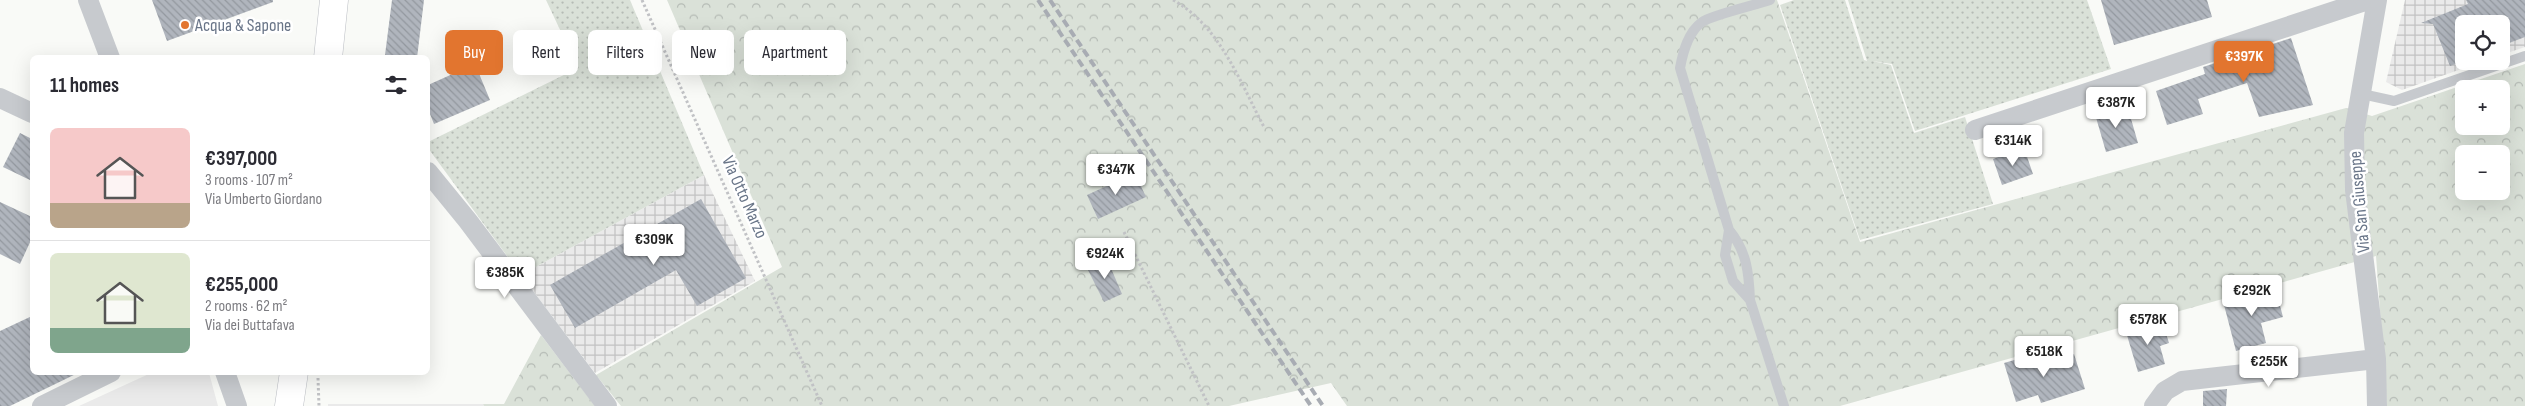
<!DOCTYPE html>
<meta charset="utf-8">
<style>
:root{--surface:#fff;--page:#f7f7f7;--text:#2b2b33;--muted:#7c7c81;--line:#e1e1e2;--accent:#e2752f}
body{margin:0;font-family:"Sofia Sans Condensed",sans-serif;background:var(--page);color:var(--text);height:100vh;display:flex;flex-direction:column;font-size:19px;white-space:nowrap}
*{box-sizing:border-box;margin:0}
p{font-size:16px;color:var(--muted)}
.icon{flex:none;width:28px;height:28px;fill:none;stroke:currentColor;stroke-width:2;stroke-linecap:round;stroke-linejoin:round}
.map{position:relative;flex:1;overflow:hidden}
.drawer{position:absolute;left:30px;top:55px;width:400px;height:320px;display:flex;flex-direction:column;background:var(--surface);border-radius:8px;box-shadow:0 5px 20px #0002}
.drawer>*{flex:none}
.guide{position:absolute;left:445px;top:30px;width:475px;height:45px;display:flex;gap:10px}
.buttons{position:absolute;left:2455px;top:15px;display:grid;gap:10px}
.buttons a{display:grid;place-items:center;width:55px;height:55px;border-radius:8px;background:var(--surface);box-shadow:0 5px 20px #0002;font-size:25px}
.price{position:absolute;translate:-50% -42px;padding:0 11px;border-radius:5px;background:#fff;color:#222;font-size:16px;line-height:32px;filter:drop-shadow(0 1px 2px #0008)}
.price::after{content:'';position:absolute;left:50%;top:30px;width:15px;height:11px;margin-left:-8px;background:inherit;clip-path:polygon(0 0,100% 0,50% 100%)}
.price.selected{background:var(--accent);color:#fff}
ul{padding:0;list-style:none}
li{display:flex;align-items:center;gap:15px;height:125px;padding:0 20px}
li+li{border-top:1px solid var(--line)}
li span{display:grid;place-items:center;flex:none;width:140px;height:100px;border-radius:8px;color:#555}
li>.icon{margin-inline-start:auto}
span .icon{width:60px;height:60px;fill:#fffc;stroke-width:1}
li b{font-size:21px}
h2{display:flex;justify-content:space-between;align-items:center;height:60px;padding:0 20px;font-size:21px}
.chip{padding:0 18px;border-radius:8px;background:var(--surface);box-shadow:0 5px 20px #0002;font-size:18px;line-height:45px}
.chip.selected{background:var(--accent);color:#fff}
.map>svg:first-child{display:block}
.built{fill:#eaeaea}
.industrial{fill:url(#industrial-grid)}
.grass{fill:url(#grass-dots)}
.park{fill:url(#park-crowns);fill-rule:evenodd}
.building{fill:url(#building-back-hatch)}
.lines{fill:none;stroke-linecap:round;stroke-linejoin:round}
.secondary-casing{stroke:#babdc3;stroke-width:29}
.path{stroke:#c1c2c5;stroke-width:3;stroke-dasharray:2.5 2.5;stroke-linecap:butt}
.lane{stroke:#c7cace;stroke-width:10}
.street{stroke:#c7cace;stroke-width:20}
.secondary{stroke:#fff;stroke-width:28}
.rail{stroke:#a8acb3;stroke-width:4;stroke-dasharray:8 4;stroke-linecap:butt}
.poi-dot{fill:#e2752f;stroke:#fff;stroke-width:2}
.labels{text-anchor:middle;stroke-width:5;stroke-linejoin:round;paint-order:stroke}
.poi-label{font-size:18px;fill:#697588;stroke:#fff;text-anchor:start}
.street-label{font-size:18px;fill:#697588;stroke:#fff}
</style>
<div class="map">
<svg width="2525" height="406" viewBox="0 0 2525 406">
<defs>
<pattern id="industrial-grid" width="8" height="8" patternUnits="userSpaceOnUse" patternTransform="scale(1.25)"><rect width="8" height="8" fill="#eaeaea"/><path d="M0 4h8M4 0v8" fill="none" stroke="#c2c2c3"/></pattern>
<pattern id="grass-dots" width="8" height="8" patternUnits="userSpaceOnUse" patternTransform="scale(1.25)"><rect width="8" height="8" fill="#dae1d8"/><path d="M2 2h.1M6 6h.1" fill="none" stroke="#b5bbb5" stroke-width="1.8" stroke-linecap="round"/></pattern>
<pattern id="park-crowns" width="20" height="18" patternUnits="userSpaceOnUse" patternTransform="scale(1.25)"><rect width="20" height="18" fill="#dae1d8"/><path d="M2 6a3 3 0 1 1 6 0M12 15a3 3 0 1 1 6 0" fill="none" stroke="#b5bbb5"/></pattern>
<pattern id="building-back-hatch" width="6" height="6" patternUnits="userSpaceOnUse" patternTransform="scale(1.25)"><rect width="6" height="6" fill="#b0b5bd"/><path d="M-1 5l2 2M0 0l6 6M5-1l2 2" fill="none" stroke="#93989f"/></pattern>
</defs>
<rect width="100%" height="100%" fill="#f9faf7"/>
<path class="built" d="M151,373H209L218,406H79Z
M328,404H483L484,406H328Z"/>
<path class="industrial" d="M2405,0H2525V47L2501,55V24H2464V61H2484L2402,90L2386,82Z
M704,175L755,281L595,373L521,275Z"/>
<path class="grass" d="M546,0H630L704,175L521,275L428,148V142L578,68Z
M1794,0H1845L1864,60L1867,61L1848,0H2087L2111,69L1915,131L1892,64L1872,61L1891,65L1914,133L1965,117L1993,204L1860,240L1780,5Z"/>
<path class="park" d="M667,0H1777L1860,242L2346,108L2372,116L2525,64V406H2387L2376,256L1840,406H1347L1331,383L1229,406H621L596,375L782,267ZM2464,89H2501V126H2464ZM2464,154H2501V191H2464Z
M541,335L595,406H484L483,404H504Z"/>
<path class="building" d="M152,0H273V2L167,41Z
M392,0H424L417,58L385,55Z
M2101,0H2207L2212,17L2114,45Z
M2466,0H2525V37L2501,46V24H2464V61L2450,66L2433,24L2421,23L2468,4Z
M2291,38L2313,105L2259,117L2247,83L2198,99L2203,114L2167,125L2156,91L2205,74L2203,67Z
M475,64L490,100L434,124L428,109V85Z
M2127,105L2138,143L2106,152L2095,114Z
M20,133L32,139V181L3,167Z
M2024,148L2033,174L2002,185L1993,159Z
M1135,173L1146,197L1098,219L1087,195Z
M701,199L746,278L697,306L676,270L575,328L550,285Z
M0,202L32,217V238L20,264L0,254Z
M1107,259L1122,294L1104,302L1087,268Z
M2275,287L2283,317L2261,323L2266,343L2236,351L2223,301Z
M32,316V372H80L10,406H0V331Z
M2162,321L2169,343L2160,346L2165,364L2138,372L2126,332Z
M2038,353L2042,364L2074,354L2085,389L2041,403L2038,395L2016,402L2004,363Z
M2227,389L2226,406H2203V391Z"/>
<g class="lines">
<g class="secondary-casing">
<path id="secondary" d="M328,58L334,0
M289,406L294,372"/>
</g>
<path class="path" d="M642,0L822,406
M1173,0C1220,26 1240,82 1264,127
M1124,232L1209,406
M318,378L319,406"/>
<path class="lane" d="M1770,0C1755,5 1712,15 1702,22C1688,32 1683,52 1680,68L1729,230L1725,255L1733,281L1750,300L1784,406
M2362,94L2394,101L2525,56
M1729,230C1747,251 1749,274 1750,300"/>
<path class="street" d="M88,0L110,58
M0,98L32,113
M1975,130L2368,0
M428,172L468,221L607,406
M225,372L237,406
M42,406L111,372
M2154,406L2165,391L2182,381L2376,359
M2377,406L2376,359L2355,190L2354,133L2377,0"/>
<use href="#secondary" class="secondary"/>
<path class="rail" d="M1038,0L1311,406
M1050,0L1323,406"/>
</g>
<circle class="poi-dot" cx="185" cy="25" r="5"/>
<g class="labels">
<g class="poi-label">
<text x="195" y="31">Acqua &amp; Sapone</text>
</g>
<g class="street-label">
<text transform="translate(745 197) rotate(66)" y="6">Via Otto Marzo</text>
<text transform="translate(2359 202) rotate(-95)" y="6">Via San Giuseppe</text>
</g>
</g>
</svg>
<div class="buttons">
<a><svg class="icon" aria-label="locate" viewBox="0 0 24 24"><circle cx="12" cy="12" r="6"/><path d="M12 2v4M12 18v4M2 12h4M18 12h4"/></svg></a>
<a>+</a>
<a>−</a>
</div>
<b class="price selected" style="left:2244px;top:83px">€397K</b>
<b class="price" style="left:2116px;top:129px">€387K</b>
<b class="price" style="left:2013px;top:167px">€314K</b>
<b class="price" style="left:1116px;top:196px">€347K</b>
<b class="price" style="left:654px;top:266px">€309K</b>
<b class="price" style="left:1105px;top:280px">€924K</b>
<b class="price" style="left:505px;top:299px">€385K</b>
<b class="price" style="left:2252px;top:317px">€292K</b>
<b class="price" style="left:2148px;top:346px">€578K</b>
<b class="price" style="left:2044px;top:378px">€518K</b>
<b class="price" style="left:2269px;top:388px">€255K</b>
<div class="guide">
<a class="chip selected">Buy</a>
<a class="chip">Rent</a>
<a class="chip">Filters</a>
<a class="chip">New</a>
<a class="chip">Apartment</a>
</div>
<section class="drawer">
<h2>11 homes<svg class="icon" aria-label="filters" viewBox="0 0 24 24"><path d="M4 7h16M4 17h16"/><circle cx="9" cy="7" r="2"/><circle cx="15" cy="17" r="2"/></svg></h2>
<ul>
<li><span style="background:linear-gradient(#f6c9c9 75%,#b9a48a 0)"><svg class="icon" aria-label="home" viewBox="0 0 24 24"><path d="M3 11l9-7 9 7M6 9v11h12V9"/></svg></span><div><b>€397,000</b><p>3 rooms · 107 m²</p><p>Via Umberto Giordano</p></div></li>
<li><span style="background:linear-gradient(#dfe7d0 75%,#7fa58c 0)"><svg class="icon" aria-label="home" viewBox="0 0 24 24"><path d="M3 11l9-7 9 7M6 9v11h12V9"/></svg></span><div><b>€255,000</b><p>2 rooms · 62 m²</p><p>Via dei Buttafava</p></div></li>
</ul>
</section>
</div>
